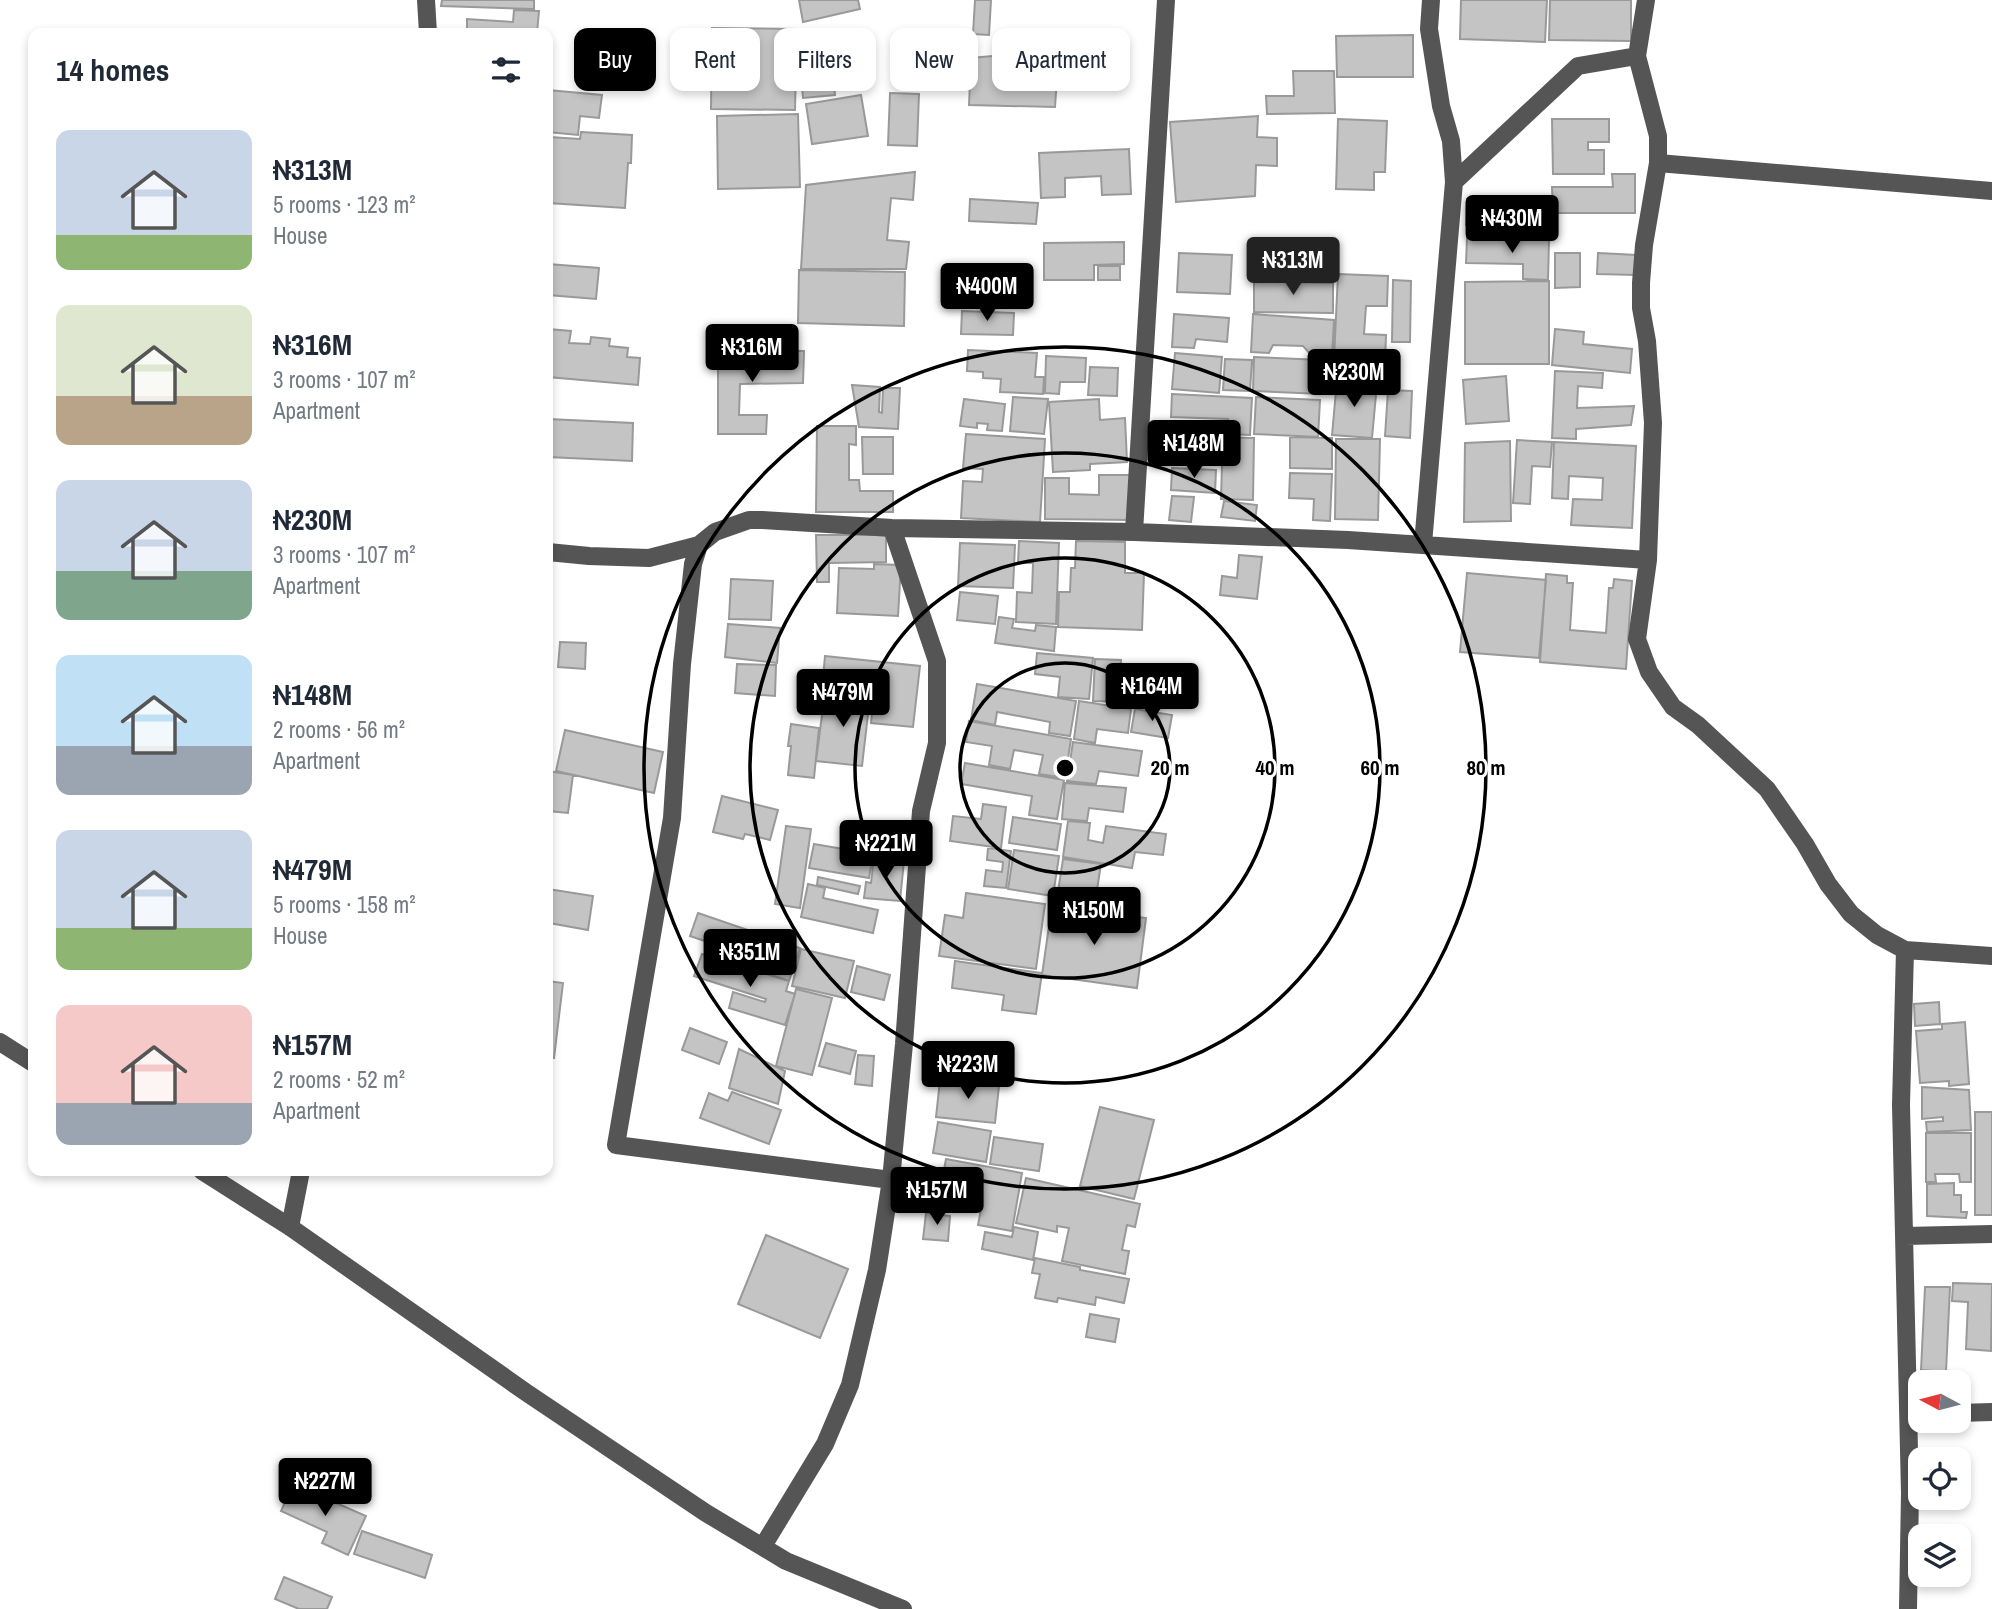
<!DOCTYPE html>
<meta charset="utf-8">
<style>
:root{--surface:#fff;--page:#f2f2f3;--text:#1f2937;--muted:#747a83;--accent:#000}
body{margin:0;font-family:"Archivo Narrow",sans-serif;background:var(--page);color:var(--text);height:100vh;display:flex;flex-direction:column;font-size:26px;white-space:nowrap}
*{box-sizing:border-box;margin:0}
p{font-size:23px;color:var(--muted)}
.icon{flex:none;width:38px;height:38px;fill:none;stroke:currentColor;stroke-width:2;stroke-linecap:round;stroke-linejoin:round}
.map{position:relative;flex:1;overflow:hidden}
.drawer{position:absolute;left:28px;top:28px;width:525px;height:1148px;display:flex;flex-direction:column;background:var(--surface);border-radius:14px;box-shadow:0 4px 10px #0003}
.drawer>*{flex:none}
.guide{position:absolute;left:574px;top:28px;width:665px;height:63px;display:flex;gap:14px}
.needle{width:46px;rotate:277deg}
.fabs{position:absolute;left:1908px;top:1370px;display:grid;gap:14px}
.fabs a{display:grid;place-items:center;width:63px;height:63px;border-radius:14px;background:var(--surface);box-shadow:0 4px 10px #0003;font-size:35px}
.price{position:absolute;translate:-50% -60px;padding:0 16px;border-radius:7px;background:var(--accent);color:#fff;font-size:23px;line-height:46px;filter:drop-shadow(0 2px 4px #0008)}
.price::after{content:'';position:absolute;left:50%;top:42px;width:21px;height:16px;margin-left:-10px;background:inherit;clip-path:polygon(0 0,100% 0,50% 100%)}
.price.selected{background:#222;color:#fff}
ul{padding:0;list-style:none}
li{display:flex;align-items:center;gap:21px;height:175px;padding:0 28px}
li span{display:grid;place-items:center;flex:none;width:196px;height:140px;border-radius:14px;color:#555}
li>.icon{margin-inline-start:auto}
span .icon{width:84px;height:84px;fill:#fffc;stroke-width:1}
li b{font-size:30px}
h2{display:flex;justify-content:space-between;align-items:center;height:84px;padding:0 28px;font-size:30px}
.chip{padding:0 24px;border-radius:14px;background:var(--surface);box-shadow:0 4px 10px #0003;font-size:24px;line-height:63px}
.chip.selected{background:var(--accent);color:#fff}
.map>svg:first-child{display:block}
.building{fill:#c4c4c4;stroke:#999;stroke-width:2}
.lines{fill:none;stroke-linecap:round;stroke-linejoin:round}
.minor{stroke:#555;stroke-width:18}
.ring{fill:none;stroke:#000;stroke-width:3.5}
.centre{fill:#000;stroke:#fff;stroke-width:3.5}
.ring-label{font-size:21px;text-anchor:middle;font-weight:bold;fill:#000;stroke:#fff;stroke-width:6;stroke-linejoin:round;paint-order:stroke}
</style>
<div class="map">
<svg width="1992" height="1609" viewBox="0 0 1992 1609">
<rect width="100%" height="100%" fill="#fff"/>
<path class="building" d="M442,0H534V9L441,6Z
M799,0H858L860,9L803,22Z
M975,0H991L989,35L973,34Z
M1461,0H1547L1545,42L1460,39Z
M1550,0H1631V41L1549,40Z
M514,10L539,11L537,33H467V19L513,22Z
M712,28L797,29L795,110L711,109Z
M1413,35V77H1337L1336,36Z
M1059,50L1055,107L969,105L971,58Z
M831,53L835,95L803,98L799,56Z
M1293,71H1334L1335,113L1267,114L1266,96H1294Z
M548,90L602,95L599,118L580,116L578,135L548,132Z
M890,93L919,94L917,146L888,145Z
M861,95L868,136L812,144L806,104Z
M798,114L800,187L718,189L717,116Z
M1258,116L1257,137L1277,138V166L1256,165L1255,196L1176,202L1170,122Z
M1338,119L1387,121L1385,172H1374V190L1336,189Z
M1552,119H1609V142H1588V150H1604V174H1553Z
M581,132L632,135L631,163H628L625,208L548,203L550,137L580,139Z
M1129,149L1131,194L1102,195L1101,176L1065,178V197L1041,198L1039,153Z
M915,172L913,200L891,198L887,240L909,242L906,269H801L806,185Z
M1612,174H1635V213H1553L1552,187H1613Z
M970,199L1038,203L1036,224L969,221Z
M1467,199L1550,203L1548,238L1512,236V227L1466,225Z
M1467,238L1549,240L1548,280L1523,279V264L1466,263Z
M1124,242V264L1094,265V280H1044V243Z
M1179,253L1232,255L1230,294L1177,292Z
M1555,253H1580V287L1555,288Z
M1598,253L1637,255L1636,275L1597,274Z
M548,264L599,268L596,299L548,295Z
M1098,266H1120V280H1098Z
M799,270L905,272L904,326L798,323Z
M1338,274L1388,276L1387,306H1366L1364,334L1386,335L1385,362L1334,359Z
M1393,280L1411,281L1410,342H1392Z
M1254,281L1333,283V313L1254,312Z
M1549,281V364H1465V282Z
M962,311L1014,313L1013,335L961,334Z
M1174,314L1229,318L1227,342L1196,339L1194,348L1172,347Z
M1253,314L1334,320L1332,357L1312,356L1303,346L1273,345L1269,353L1251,352Z
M548,329L571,331L569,343L590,344L591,337L610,339L609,346L628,348L627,357L640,358L638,385L548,377Z
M1555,329L1584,332L1583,344L1632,349L1630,373L1552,365Z
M718,350L804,351L803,383L740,384L739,415H767L766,434H718Z
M968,350L1037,353L1035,377H1044L1043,394L1000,392L1001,379L983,378V372L967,371Z
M1175,353L1222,357L1219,393L1172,389Z
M1046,356L1086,358L1085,382H1060L1059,394L1045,393Z
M1254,357L1322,360L1321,394L1253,391Z
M1225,359L1252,360L1250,391L1223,390Z
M1090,367L1118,368L1117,396L1088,395Z
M1555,371L1603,373L1602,388L1578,386L1577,408L1634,406L1631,425L1576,429V439L1552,438Z
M1506,376L1509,421L1466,424L1463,380Z
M1337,380L1377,384L1372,438L1332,435Z
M852,385L880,387L879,412L882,413L883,388H900L898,429L859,427Z
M1388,390L1412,391L1410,438L1385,436Z
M1172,394L1252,398L1250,435L1227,434L1228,419L1171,417Z
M1013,397L1048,399L1044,434L1010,431Z
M1256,397L1320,400L1318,437L1254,434Z
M964,399L1005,404L1002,431L987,430L988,424L977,423V428L960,426Z
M1099,399L1100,420L1125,418L1127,462L1090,464V470L1053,472L1049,402Z
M548,419L633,423L632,461L548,457Z
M817,426H856V445L849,444V480H859L860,491H893V512H816Z
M966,434L1045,439L1040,522L961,518L963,481L982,482L983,469L963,468Z
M862,437H893V474H863Z
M1195,437L1254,438L1253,500L1221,499L1222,464L1195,463Z
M1290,437L1332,438V469L1290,468Z
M1336,439H1380L1378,520L1335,519Z
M1517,440L1552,442L1550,467L1532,466L1530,504L1513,503Z
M1510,441L1511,521L1464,522L1465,443Z
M1554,442L1636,446L1632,528L1571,525L1573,499L1602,500L1603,478L1569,476L1568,499L1552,498Z
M1172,468L1216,470L1215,493L1171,490Z
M1290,473L1332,474L1330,521L1313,520L1314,499L1289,498Z
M1099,475H1131L1130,520L1045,519V478H1069V494L1099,495Z
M1172,496L1194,497L1191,522L1169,520Z
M1224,501L1257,505L1255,521L1221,517Z
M816,535H886V562L829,563V582H817Z
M1019,541L1059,543L1056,624L1016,622L1017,592L1032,593L1033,563H1018Z
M1076,541L1125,542V573H1144L1142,630L1058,627L1059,592H1070L1071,568H1075Z
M960,543L1015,545L1013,588L958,586Z
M1239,555L1262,557L1257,599L1220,595L1222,576L1237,578Z
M874,564L901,565L898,616L837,613L839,568L874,569Z
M1467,573L1546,580L1539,658L1460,652Z
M1546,574L1567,576V583H1573L1570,630L1606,633L1609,588H1613L1614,579L1632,581L1626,669L1540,662Z
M731,579L773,581L771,620L729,619Z
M960,592L998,596L995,624L957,620Z
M999,617L1014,619L1012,628L1035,631L1036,625L1056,627L1054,651L995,643Z
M728,624L780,628L777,663L725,657Z
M560,642L586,643L585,669L558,667Z
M1037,653L1093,658L1089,699L1058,697L1060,677L1035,674Z
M825,656L920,666L913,727L871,723L874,695L822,689Z
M1095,659L1121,660L1119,687L1111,686V695H1124V702L1093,701Z
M737,664L776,665L775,696L735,693Z
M977,684L1076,701L1070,736L1049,733L1050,722L997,712L995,725L971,720Z
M825,692L870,697L862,766L816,761Z
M1079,701L1131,709L1128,733L1097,729L1095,743L1074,739Z
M1135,709L1172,715L1168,738L1131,732Z
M969,721L1071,739L1065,778L1039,774L1043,755L1014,750L1010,769L989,765L992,746L966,742Z
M791,724L819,728L814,778L788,775L791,746H788Z
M565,730L663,752L654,793L556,771Z
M1073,742L1142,751L1138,776L1099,771L1096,784L1067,781Z
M965,763L1064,780L1057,819L1029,815L1032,796L961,784Z
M548,771L573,775L568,813L548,811Z
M1065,783L1126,788L1123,812L1089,808L1087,821L1062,819Z
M722,796L778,810L770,840L745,834L743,839L713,832Z
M983,804L1006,807L1001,848L950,841L953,816L981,819Z
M1013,817L1061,824L1057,850L1009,843Z
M1068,821L1090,823L1088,840L1103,843L1106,826L1166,834L1163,855L1135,852L1132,868L1063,857Z
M786,826L811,829L800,908L775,904Z
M814,844L873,854L869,878L809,868Z
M988,848L1011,851L1006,888L984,886L986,870L1002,872L1003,862L987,860Z
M1014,850L1059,856L1053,896L1008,889Z
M874,858L904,861L900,901L864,898L866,882L871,883Z
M1063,859L1101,864L1095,903L1057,898Z
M818,877L860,886L858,894L817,885Z
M808,884L825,888L823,898L878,910L873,933L801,917Z
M548,889L593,896L588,930L549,923L548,931Z
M966,893L1045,904L1036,969L939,956L945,915L963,918Z
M1052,905L1146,918L1137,988L1042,975Z
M698,913L800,948L789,981L728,960L732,950L690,936Z
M801,949L854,961L845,998L792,986Z
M702,954L789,981L786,991L795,994L785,1025L729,1008L733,992L765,1002L766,999L694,976Z
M955,961L1042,973L1036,1014L1002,1010L1004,995L952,988Z
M857,966L890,975L884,1000L851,992Z
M548,981L563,983L554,1058L548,1057Z
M796,989L832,998L812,1075L776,1066Z
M1939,1002L1940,1024L1915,1026L1914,1004Z
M1965,1022L1969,1084L1949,1086V1081L1920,1083L1916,1031L1942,1029V1024Z
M690,1028L727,1042L719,1064L682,1050Z
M826,1043L856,1051L850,1074L819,1066Z
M739,1049L785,1071L778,1104L729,1088Z
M858,1055L874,1056L872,1086L855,1084Z
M940,1080L999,1086L995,1123L936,1117Z
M1922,1087L1969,1090L1971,1130L1927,1132L1926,1122L1943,1121V1117L1922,1119Z
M732,1092L781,1110L769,1144L700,1118L709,1093L728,1101Z
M1100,1107L1154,1120L1134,1199L1080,1186Z
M1975,1112H1992V1215H1975Z
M938,1122L991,1131L986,1162L933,1153Z
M1926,1133H1971V1182H1960L1959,1174H1935L1936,1182H1926Z
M994,1137L1043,1144L1039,1171L990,1164Z
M946,1159L1022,1173L1012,1231L978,1225L981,1209L938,1201Z
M1026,1178L1140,1204L1135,1227L1127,1225L1122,1250L1129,1251L1125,1274L1062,1261L1069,1228L1057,1226V1232L1016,1223Z
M1954,1183V1195H1961V1212H1967L1966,1218L1927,1216V1184Z
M926,1213L950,1216L948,1241L923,1239Z
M1014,1227L1038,1232L1033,1260L982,1249L985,1232L1012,1237Z
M766,1235L848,1269L820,1338L738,1304Z
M1035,1258L1080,1267V1270L1129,1279L1124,1303L1096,1297L1095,1305L1058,1298L1057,1302L1035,1298L1040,1274L1032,1273Z
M1953,1283L1992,1284L1991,1351L1966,1349L1968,1302L1952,1301Z
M1925,1287H1950L1946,1372L1921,1370Z
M1090,1314L1119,1319L1115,1342L1086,1337Z
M293,1484L366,1516L348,1555L322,1543L327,1532L281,1511Z
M362,1531L432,1555L425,1578L354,1554Z
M284,1577L332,1597L327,1609H299L275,1599Z"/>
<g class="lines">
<path class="minor" d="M426,0L428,33
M1637,56L1658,136V163L1644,245L1641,283V308L1647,341L1653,423L1648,560L1637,639L1649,672L1673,707L1698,725L1767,789L1805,844L1828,884L1851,914L1877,935L1905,950L1992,956
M1658,163L1992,191
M1454,182L1578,66L1637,56L1646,0
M1134,532L1166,0
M1423,544L1454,182L1451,141L1441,106L1429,29L1431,0
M699,545L693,564L682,664L672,818L616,1145L891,1180
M548,552L589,556L649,558L699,545L715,532L749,520H762L892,528L1134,532L1348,540L1648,560
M1905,950L1901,1105L1910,1493L1908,1609
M0,1042L33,1063
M202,1171L290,1227L527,1393L706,1513L786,1561L903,1609
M290,1227L301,1171
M1905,1236L1992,1234
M1958,1413L1992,1412
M763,1546L825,1444L850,1385L877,1270L891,1180L904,1044L921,811L937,743V661L892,528"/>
</g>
<g class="ring">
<circle cx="1065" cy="768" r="105"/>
<circle cx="1065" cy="768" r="210"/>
<circle cx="1065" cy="768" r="315"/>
<circle cx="1065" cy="768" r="421"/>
</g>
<circle cx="1065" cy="768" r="10" class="centre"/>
<g class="ring-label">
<text x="1170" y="775">20 m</text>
<text x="1275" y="775">40 m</text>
<text x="1380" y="775">60 m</text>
<text x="1486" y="775">80 m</text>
</g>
</svg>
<div class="fabs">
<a><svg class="needle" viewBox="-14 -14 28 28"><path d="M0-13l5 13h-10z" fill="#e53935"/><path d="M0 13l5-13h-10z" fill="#747a83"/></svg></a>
<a><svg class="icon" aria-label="locate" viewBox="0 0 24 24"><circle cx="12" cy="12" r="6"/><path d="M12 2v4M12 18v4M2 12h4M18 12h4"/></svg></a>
<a><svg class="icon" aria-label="layers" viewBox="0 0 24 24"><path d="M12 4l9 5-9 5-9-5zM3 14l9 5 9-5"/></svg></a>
</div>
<b class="price" style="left:1512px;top:255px">₦430M</b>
<b class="price selected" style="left:1293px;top:297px">₦313M</b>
<b class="price" style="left:987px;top:323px">₦400M</b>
<b class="price" style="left:752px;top:384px">₦316M</b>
<b class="price" style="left:1354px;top:409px">₦230M</b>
<b class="price" style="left:1194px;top:480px">₦148M</b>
<b class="price" style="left:1152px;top:723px">₦164M</b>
<b class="price" style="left:843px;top:729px">₦479M</b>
<b class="price" style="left:886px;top:880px">₦221M</b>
<b class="price" style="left:1094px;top:947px">₦150M</b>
<b class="price" style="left:750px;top:989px">₦351M</b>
<b class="price" style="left:968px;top:1101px">₦223M</b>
<b class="price" style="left:937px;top:1227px">₦157M</b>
<b class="price" style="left:325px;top:1518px">₦227M</b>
<div class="guide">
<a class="chip selected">Buy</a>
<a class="chip">Rent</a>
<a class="chip">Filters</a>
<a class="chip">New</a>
<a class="chip">Apartment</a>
</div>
<section class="drawer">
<h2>14 homes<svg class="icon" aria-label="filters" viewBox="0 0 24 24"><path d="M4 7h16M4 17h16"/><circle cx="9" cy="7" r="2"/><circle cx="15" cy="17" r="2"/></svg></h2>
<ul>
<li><span style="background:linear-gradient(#c9d6e8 75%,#8fb573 0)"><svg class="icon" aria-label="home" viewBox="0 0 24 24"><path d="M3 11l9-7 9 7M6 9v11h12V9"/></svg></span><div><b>₦313M</b><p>5 rooms · 123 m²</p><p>House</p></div></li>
<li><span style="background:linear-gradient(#dfe7d0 65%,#b9a48a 0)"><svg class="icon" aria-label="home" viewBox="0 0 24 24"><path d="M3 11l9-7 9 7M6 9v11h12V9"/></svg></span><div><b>₦316M</b><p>3 rooms · 107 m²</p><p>Apartment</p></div></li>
<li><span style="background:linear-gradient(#c9d6e8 65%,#7fa58c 0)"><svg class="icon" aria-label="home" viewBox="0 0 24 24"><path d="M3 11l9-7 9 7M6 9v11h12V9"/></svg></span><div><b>₦230M</b><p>3 rooms · 107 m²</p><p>Apartment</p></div></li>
<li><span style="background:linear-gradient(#bfe0f5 65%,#9aa5b1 0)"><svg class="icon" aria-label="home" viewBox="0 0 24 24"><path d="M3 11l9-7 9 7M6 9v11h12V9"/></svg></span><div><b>₦148M</b><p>2 rooms · 56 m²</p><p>Apartment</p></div></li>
<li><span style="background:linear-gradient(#c9d6e8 70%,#8fb573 0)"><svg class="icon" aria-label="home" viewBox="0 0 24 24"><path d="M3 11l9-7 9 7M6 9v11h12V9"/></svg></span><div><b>₦479M</b><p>5 rooms · 158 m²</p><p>House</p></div></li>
<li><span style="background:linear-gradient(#f6c9c9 70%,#9aa5b1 0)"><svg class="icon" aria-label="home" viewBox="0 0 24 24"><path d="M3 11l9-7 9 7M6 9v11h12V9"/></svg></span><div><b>₦157M</b><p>2 rooms · 52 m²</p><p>Apartment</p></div></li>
</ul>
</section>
</div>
